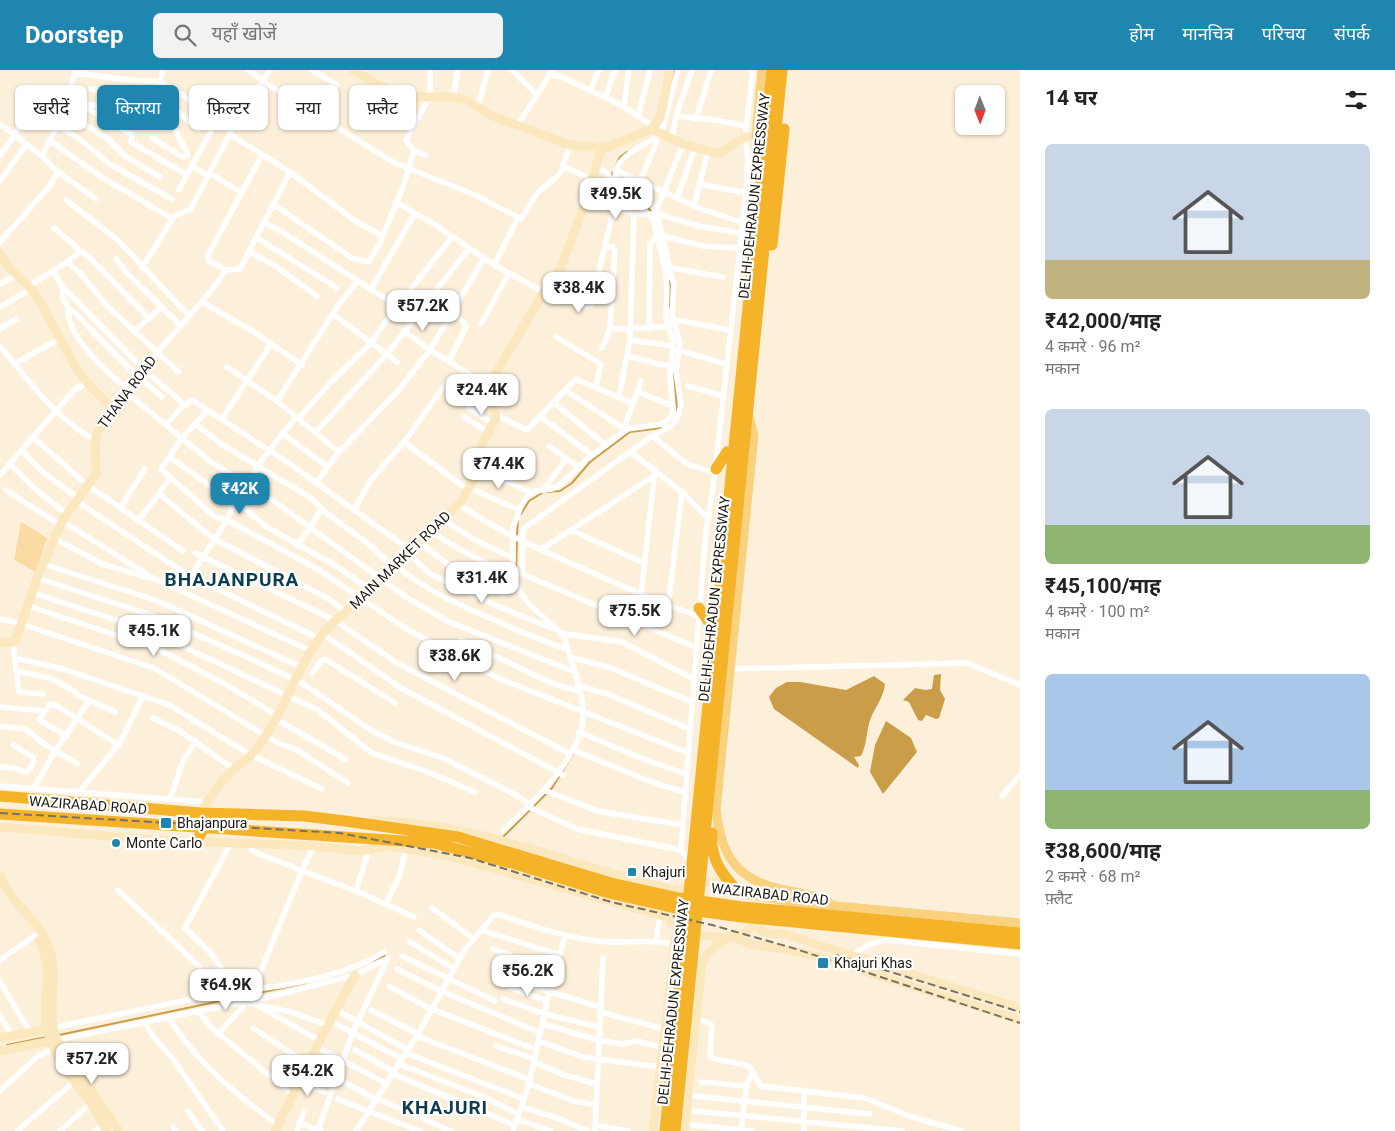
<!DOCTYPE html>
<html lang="hi">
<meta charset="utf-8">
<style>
:root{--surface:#fff;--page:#f2f2f2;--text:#222;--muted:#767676;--accent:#1e86af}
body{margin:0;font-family:Roboto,"Noto Sans Devanagari",sans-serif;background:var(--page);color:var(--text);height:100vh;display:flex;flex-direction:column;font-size:19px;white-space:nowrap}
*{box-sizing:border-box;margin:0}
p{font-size:16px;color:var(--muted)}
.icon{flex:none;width:28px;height:28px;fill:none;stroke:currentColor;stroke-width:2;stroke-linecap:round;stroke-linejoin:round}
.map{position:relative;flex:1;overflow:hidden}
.details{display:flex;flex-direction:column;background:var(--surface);width:375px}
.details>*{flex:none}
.banner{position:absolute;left:15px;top:15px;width:475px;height:45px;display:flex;gap:10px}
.needle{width:32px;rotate:179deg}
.buttons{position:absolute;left:955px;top:15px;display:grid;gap:10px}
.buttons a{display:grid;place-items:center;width:50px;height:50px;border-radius:8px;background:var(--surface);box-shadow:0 1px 4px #0004;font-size:25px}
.price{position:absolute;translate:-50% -42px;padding:0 11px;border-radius:10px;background:#fff;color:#222;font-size:16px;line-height:32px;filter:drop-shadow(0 1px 2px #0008)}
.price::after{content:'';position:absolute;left:50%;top:30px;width:15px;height:11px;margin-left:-8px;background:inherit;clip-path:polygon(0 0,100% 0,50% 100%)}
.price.selected{background:var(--accent);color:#fff}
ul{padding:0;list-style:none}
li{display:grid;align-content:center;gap:10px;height:265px;padding:0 25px}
li span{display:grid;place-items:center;height:155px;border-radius:8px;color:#555}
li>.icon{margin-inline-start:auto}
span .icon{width:90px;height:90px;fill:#fffc;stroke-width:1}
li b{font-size:21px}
h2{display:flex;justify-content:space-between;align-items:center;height:60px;padding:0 25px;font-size:21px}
.pill{padding:0 18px;border-radius:8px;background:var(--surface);box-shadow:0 1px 4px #0004;font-size:18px;line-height:45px}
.pill.selected{background:var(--accent);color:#fff}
header{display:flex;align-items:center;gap:30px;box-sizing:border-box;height:70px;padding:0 25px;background:var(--accent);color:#fff}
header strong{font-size:24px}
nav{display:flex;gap:28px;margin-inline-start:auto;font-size:18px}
.search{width:350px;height:45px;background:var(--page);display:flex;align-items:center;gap:12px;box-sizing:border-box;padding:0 18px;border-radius:8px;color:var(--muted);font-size:19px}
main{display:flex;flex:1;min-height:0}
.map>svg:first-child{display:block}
.green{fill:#fbdaa4}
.water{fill:#cb9d49}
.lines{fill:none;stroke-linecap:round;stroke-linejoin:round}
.stream{stroke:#cb9d49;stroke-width:2}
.street{stroke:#fff;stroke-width:5.5}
.secondary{stroke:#fce8bf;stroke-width:9}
.primary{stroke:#f9d17f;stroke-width:9}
.highway{stroke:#f5b329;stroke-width:11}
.rail{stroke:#797163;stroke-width:2;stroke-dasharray:8 4;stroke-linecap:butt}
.poi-dot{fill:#1e86af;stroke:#fff;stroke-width:2}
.labels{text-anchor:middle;stroke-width:4.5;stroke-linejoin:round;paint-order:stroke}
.street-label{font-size:14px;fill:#1d170e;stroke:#fff}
.poi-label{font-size:14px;fill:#1d170e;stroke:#fff;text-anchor:start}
.district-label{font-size:19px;font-weight:bold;letter-spacing:1px;fill:#0d3d51;stroke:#fff}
</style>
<header>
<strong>Doorstep</strong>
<div class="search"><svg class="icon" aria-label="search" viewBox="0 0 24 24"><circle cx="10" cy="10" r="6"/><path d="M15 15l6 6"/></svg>यहाँ खोजें</div>
<nav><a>होम</a><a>मानचित्र</a><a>परिचय</a><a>संपर्क</a></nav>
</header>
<main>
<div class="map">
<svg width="1020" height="1061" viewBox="0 0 1020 1061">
<rect width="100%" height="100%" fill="#fdf0db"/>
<path class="green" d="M21,452L47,468L36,502L14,490Z"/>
<path class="water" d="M941,604L940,620L945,629L939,648L936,649L926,645L922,651L918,650L909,632L903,630L915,618L925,620L932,619L934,605Z
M874,606L885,614C883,632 871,640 868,658C866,668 866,676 861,686L854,687L859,695L858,698L774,639L769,627L776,618L787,612H800L846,620Z
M886,651L911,668L917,682L883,724L870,702L875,675Z"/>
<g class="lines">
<path class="stream" d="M672,10L675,0
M611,106L620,87L627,82
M618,116L630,124
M644,134L653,143
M669,238L670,211
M674,301L677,341
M546,422L560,421L572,413L590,392L630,362L661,358
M521,444L529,431L542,423
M517,465L518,450
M516,500L517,470
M503,767L552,718L575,681
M372,891L385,886
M59,965L306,913
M7,975L47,967"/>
<path class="street" d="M163,0L160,11L184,26L215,52
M248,0L264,11
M312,0L337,15
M512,0L537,25
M75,3L138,11H160L163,30L170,49L188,85L184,87L181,86L152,68
M549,4L562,7L621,35L654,57
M264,12L393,92L475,125L521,149L538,122L560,104L570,75
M91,19L163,30L199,59
M590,21L599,0
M453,27L458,0
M605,28L615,0
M71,31L170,49
M67,33L87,38L132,65L131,72L187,105
M478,36L488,0
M624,36L629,0
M64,42L108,69L125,86L160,107
M638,46L650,0
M676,46L716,50L746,56
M696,49L711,0
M0,54L42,86L58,102L96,129
M58,55L82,71L111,95L172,129
M517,56L553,0
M661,64L678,0
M231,65L290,102L354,150L382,166
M672,68L676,46L692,0
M49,70L103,108L173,149
M414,81L426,85
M0,85L15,65L29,33
M262,85L208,185L209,191L226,200L240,199L290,102
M42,86L62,47L76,0
M192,96L208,106
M564,97L592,109
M615,100L699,138L741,152
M209,103L242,123
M0,111L27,74
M640,111L656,73L655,67
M700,114L746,123
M179,120L222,40L229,36L242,42
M586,126L634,144H657L699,156L740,163
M677,128L695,77
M66,130L119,171L189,246
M396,132L437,156L494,195L544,222
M273,134L352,188L369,192L379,175L403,117L414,81L406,70L430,26V0
M694,136L708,81
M656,142L683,74
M265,153L279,160L397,236
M54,158L92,190L150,249
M662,166L703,176L738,178
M257,168L337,218
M0,172L49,117L58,102
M250,182L274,195L317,226
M116,189L127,203L181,256
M67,192L81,204L107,236L179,302
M494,195L518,148
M142,198L175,145L190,140L241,43L270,0
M671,198L723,207
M53,201L62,216L63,229L70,240
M0,214L16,205
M549,215L587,236L591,235L614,138
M29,216L67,192L81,181
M62,216L143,299L185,335L192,330L293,396L410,480
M371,219L415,143
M202,232L254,262L302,295
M0,237L31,219
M333,244L397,292
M481,254L509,203
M0,259L16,249
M610,259L663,257L674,251H683L729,260
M649,259L650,174L656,167
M134,261L162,237
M404,261L430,280L489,316
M556,267L601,294L596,316
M630,270L673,276
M0,276C28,310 56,349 95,370
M602,278L610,259L615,180L613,177L606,176
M678,280L726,294
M627,286L671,297
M449,291L466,257L463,251L452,244
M14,294L61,268
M227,297L277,331L339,382
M688,316L723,326
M130,319C109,307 68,266 68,241L74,242L133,302L162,327
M565,320L626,360
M638,322L673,336
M127,323L211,392L264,424L406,527L447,551L573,601
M619,327L630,270L634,144
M277,331L339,234L358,211
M554,333L606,375
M469,338L493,354
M114,340L140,302L211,221L226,200
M208,340L182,368L161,399L215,447L227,450L319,500L405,558L498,608L688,683
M496,345L527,360L576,309L634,334
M464,347L488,362
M541,347L592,385
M222,349L271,274
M298,349L330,313L371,273L391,244L452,167
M195,354L223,375L311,428L325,442L371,476L392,496
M166,355L184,334
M624,358L641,311
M282,363L328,397
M315,363L387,284L469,178
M652,366L687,394L715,403
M33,367L87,415L183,481
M404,372L468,420
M549,376L580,398
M22,381L44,403L78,428
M631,382L682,422L708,448
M170,387L234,433
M11,395L36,420L67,444
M478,401L494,405L531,423
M0,405L68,327L77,318L87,313
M503,409L523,382
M316,413L339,382L397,322L430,280L484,188
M470,418L519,440
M544,419L566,389
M6,420L60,455
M159,424L170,407
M76,431L185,503L320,569
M237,431L265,456L338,497L369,519
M458,434C498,461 540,480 584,499C622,516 659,533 698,546
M120,438L145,399
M354,440L371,410L404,372L449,309
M442,449L475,470L513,488
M62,451L153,508L311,581
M138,451L159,424L214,469L329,529L346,542
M571,460L644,493
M430,461C457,478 490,499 522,504L697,578
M54,468L102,494L150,508
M418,472L456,500L504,524
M297,476L322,439
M540,480L654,406
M407,482L430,504L497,536L554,559
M195,483L334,550L397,593L570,684
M43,494L158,531L301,597
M394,494C426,521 461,536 499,552C521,562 543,572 567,579
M522,504L523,459L652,366L671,356L677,349L681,335L676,302L680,274L672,243L674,216L657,144L653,137L617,111C607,89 646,75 661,64
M191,506L227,450L234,433L250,415L257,396L296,347
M37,508L154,546L249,588L302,613L369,659L394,672L443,688L516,725L530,735
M33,523L131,555L186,578L318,640L372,683L425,701L475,722
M641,524L655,400
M28,536L158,579L223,613L278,646
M668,536L682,422
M0,549L15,552L154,598L278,673L297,680L348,713
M560,563L622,572L694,609
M323,564L401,618L563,705
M461,570L556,615L579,621
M13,573L19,622L43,624
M570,587L611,598L692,632
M15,588L63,599L169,635L251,685L322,719
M729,599L967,593L1020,615
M16,601L50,608L76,622L77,625L115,642
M312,603L321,591L325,589L395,633
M577,615L610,625L690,659
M0,637L45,641L50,634L57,636L119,675
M45,641L39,650L67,666
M153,648L178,660L234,699
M276,649L345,689
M0,656L25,659L44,674L78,694
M579,662L646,690L686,704
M573,680L654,713L685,722
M0,697L14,698L25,702C30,701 35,692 33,687L13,675
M0,716L206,732
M34,718L55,681L89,631
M544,720L597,741L683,755
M79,722L120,673L143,626
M1002,726L1020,705
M170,729L183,691L196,671
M529,737L577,759L681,780
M503,761C532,734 587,683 583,640C582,617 571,592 565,569L558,560L531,536L521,523L513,504V458L521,436L528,425L535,421L552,419L561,414L586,390L627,359L663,354L671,347L673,340L670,307L673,272L666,247L667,218L665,200L653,149L631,128L618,121L607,103L596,96
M231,773L185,858L210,882L236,920
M249,774L252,780L259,784L361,823L414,847
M686,787L681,780L705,470L715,403L746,123L748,87L745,67L753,0
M118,820L198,895L218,924
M356,821L369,779
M386,834L400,804L406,779
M432,838L474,869
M419,860L460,889
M481,860L560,885
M656,871L660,846
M410,872L454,899
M493,879L555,902
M852,885L870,874L887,870L1020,884
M402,886L495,931
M0,890L40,862
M397,899L443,922L541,963
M511,910L600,937
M0,912L30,962
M389,916L432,940
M508,917L547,931
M503,929L545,944L599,957
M248,933L291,942L327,955
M257,935L320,971
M335,939L408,980
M432,939L537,980
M371,940L418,964
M198,941L212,958L294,1026
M600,942L664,959
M0,946L12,965
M168,947C196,991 236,1025 278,1055
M695,949L709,953L712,956L710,986L716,989L749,996L761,1016L865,1028L909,1046L961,1061
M330,951L402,989
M145,952L152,965L173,989L223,1061
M543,954L598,970L622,974L637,971L662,978
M52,958L236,920C278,919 349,905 384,882
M253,958L308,994
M218,964L249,930L302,800L319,767
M417,966L530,1010
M57,970L269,927L355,905L388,888
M539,971L583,987L660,997
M496,976L535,989
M317,977L387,1014
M355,980L394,1002
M406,983L524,1029
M312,987L337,998
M535,992L564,1005L596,1014
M399,994L484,1027L518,1044
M306,999L328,1011
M393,1004L514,1055
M342,1011L377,1030
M300,1012L325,1022
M701,1012L747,1016
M529,1014L574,1031L596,1035
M804,1020V1061
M0,1021L37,987L56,977
M694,1026L870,1044
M337,1029L420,1061
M378,1029L451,1061
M522,1037L552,1046L588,1061
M188,1041L202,1061
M694,1041L902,1061
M516,1049L551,1061
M300,1053L321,1061
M595,1055L628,1061
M692,1055L752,1061
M173,1057L176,1061
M318,1060L353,962L388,888
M17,1061L76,1010
M60,1061L91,1033
M95,1061L103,1054
M297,1061L304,1042
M356,1061L418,964L464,881L494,845H500C532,856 564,867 597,871C620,874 644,869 667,873
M513,1061L529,1014L547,931L565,866
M595,1061L603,888
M741,1061L747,1013L753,1002"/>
<path class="secondary" d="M353,0L394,24L408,27H453L466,30L490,45L570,75L608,77L651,59L683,74L715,83L722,82L745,67L763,66
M651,59L660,48L670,0
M0,183C8,201 24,208 34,223C51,248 62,276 78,300C87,315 101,327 114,340L97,362L95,375L96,404L62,451L37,508L15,572L0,573
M201,743C209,727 220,712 233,700C239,695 246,691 251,685C290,643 297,576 346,542L461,431L477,405L482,374L496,348L490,313L544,222L560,199L582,142L602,77
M370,751C477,751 573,797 675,820
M0,757L153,770L314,776L359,781L390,776
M385,775L445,785L667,847
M0,805C9,833 40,850 49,878C60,908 45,941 57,970L119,1061
M716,812C732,815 774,832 754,855C736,876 691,866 671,853L665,837L671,823L689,815Z
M755,854C763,867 772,862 785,864C793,866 801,869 809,872L1020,938
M729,866L752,874L810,884L1020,950
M39,871C56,900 39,936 49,966C56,990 75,1011 89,1031C96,1041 101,1051 107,1061
M0,968L52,958
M0,981L56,970
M275,1061C301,1009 326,956 355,905
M653,1061L677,857
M684,1061L702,892L710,881L729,866"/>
<path class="primary" d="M756,66L762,0
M749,346L754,365L716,739C721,786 736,810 784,820C805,824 817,825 835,836
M747,824L793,832L1020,853"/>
<path class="highway" d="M772,175L784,59
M716,399L727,382
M699,538L710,554
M0,726L201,743L304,746L345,751L458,767L611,813L679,828L742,837L1020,863
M0,744L434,773L515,794L609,823L675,838L742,847L1020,874
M712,763C710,785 719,801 734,817
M196,772L204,758
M665,1061L772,0
M675,1061L782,0"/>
<path class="rail" d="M0,743L339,763L470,788L611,832L712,855L796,879L1020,953
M836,885L1020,942"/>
</g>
<g class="poi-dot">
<rect x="160" y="747" width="12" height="12" rx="2.5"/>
<circle cx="116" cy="773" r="5"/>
<rect x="627" y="797" width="10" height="10" rx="2.5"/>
<rect x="817" y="887" width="12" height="12" rx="2.5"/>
</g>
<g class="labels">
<g class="street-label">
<text transform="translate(754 126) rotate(-84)" y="5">DELHI-DEHRADUN EXPRESSWAY</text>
<text transform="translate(127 322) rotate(-53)" y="5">THANA ROAD</text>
<text transform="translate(400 490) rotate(-44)" y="5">MAIN MARKET ROAD</text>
<text transform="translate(714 529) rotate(-84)" y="5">DELHI-DEHRADUN EXPRESSWAY</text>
<text transform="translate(88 735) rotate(4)" y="5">WAZIRABAD ROAD</text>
<text transform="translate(770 824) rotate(6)" y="5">WAZIRABAD ROAD</text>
<text transform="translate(673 932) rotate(-84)" y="5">DELHI-DEHRADUN EXPRESSWAY</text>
</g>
<g class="poi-label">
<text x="177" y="758">Bhajanpura</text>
<text x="126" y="778">Monte Carlo</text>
<text x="642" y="807">Khajuri</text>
<text x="834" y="898">Khajuri Khas</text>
</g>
<g class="district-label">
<text x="232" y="516">BHAJANPURA</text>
<text x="445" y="1044">KHAJURI</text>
</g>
</g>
</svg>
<div class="buttons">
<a><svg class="needle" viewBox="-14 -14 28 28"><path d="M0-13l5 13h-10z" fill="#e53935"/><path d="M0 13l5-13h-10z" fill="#767676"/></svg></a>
</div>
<b class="price" style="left:616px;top:150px">₹49.5K</b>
<b class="price" style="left:579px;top:244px">₹38.4K</b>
<b class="price" style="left:423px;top:262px">₹57.2K</b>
<b class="price" style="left:482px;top:346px">₹24.4K</b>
<b class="price" style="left:499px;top:420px">₹74.4K</b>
<b class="price selected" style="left:240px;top:445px">₹42K</b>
<b class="price" style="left:482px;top:534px">₹31.4K</b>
<b class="price" style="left:635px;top:567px">₹75.5K</b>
<b class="price" style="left:154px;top:587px">₹45.1K</b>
<b class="price" style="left:455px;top:612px">₹38.6K</b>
<b class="price" style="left:528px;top:927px">₹56.2K</b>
<b class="price" style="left:226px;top:941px">₹64.9K</b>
<b class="price" style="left:92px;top:1015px">₹57.2K</b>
<b class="price" style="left:308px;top:1027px">₹54.2K</b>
<div class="banner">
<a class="pill">खरीदें</a>
<a class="pill selected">किराया</a>
<a class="pill">फ़िल्टर</a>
<a class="pill">नया</a>
<a class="pill">फ़्लैट</a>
</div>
</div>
<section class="details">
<h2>14 घर<svg class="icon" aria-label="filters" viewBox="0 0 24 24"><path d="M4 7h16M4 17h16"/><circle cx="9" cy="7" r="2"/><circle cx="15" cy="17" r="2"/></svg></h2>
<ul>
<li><span style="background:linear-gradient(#c9d6e8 75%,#c2b280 0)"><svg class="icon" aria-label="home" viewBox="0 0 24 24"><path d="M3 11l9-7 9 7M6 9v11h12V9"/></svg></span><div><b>₹42,000/माह</b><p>4 कमरे · 96 m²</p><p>मकान</p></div></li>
<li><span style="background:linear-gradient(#c9d6e8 75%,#8fb573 0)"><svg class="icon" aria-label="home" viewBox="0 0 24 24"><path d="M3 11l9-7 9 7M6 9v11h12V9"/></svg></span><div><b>₹45,100/माह</b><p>4 कमरे · 100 m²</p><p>मकान</p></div></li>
<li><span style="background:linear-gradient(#a9c7e8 75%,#8fb573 0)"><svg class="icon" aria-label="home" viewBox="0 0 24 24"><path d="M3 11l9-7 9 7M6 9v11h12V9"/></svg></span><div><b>₹38,600/माह</b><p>2 कमरे · 68 m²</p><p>फ़्लैट</p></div></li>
</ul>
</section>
</main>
